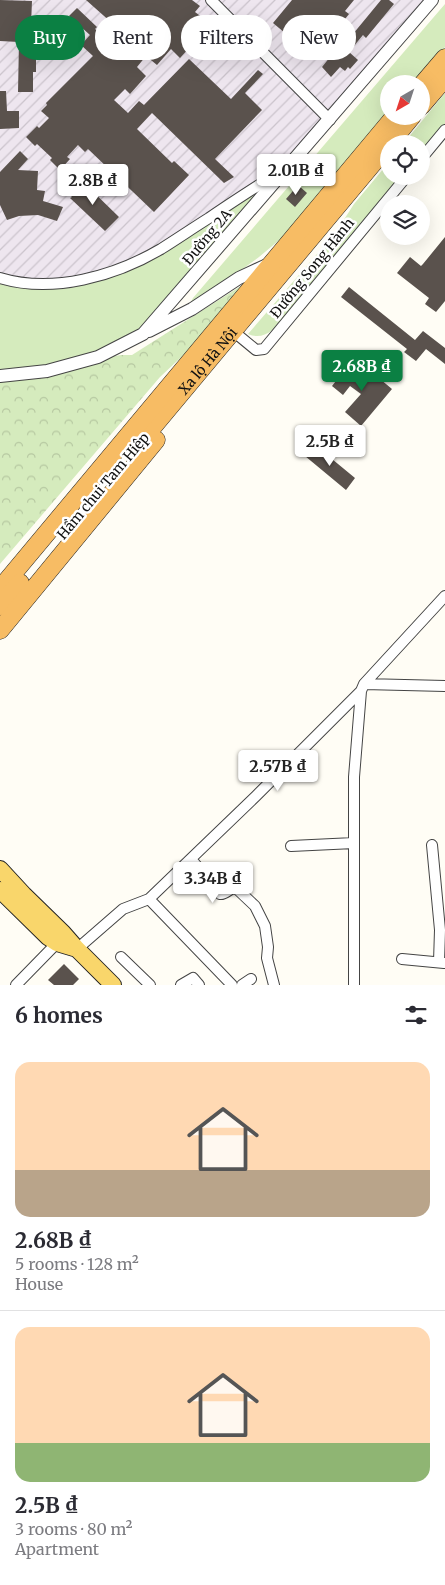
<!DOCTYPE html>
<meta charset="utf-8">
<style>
:root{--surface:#fff;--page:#f7f7f7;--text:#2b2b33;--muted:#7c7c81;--line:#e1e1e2;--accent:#0b8043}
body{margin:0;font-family:Merriweather,serif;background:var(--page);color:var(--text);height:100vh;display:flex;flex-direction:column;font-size:19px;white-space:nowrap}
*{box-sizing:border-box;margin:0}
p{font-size:16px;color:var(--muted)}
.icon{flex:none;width:28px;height:28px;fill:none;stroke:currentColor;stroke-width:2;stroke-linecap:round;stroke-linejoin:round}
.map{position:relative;height:985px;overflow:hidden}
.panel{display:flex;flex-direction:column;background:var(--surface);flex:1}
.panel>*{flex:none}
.top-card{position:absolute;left:15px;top:15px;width:415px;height:45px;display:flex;gap:10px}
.needle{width:32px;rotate:219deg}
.buttons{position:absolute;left:380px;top:75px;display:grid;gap:10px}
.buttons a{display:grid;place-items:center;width:50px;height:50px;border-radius:50%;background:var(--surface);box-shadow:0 5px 20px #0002;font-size:25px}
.price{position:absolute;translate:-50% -42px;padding:0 11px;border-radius:5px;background:#fff;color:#222;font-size:16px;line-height:32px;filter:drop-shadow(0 1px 2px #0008)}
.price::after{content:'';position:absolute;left:50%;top:30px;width:15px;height:11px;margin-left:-8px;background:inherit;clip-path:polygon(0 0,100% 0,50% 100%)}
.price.current{background:var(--accent);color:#fff}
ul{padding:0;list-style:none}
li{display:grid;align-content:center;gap:10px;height:265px;padding:0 15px}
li+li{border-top:1px solid var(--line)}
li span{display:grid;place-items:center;height:155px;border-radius:15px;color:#555}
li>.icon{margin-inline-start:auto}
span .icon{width:90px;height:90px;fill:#fffc;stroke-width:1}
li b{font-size:21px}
h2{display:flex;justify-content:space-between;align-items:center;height:60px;padding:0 15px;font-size:21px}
.chip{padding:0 18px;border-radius:22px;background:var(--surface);box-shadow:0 5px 20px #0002;font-size:18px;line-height:45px}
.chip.current{background:var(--accent);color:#fff}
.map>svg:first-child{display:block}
.industrial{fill:url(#industrial-furrows)}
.grass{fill:#d5ebbd}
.park{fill:url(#park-crowns)}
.building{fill:#5a524d}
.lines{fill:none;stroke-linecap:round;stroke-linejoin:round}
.minor-casing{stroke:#444;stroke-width:12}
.tertiary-casing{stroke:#444;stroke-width:14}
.primary-casing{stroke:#222;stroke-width:18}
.trunk-casing{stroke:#222;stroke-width:19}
.minor{stroke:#fff;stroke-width:10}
.tertiary{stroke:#fff;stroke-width:12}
.primary{stroke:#f9d66b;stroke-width:16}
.trunk{stroke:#f7bc64;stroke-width:18}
.labels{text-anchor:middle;stroke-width:5;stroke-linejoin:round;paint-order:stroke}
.street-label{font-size:14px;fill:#111;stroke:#fff}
</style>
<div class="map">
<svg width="445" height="985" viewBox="0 0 445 985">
<defs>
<pattern id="industrial-furrows" width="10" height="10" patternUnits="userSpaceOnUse" patternTransform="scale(1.25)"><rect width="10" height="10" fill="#eee6ef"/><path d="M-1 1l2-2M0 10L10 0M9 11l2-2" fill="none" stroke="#cbc4cc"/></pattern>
<pattern id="park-crowns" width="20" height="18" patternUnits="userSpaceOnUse" patternTransform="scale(1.25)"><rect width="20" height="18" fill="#d5ebbd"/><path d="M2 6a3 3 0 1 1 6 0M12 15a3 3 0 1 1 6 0" fill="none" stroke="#b6c8a1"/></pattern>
</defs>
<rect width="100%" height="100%" fill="#fffdf5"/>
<path class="industrial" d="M0,0H426L277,171L151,253L95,274L64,280H24L0,274Z"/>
<path class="grass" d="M445,4V47L414,84H389V114L283,237L259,257L193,305L191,304V302L193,298Z
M445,93V124L421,153V144H403Z
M389,162V176H402L284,320C273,329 264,341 248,334L336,232L354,204Z
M274,178L140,330L96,352L46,366L0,371V278L64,284L153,256Z"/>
<path class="park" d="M244,284L191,348L160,377L0,564V381L109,357L121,355H132Z"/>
<path class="building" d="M0,0L32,1L30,49H36V72H33V92H18L19,42L0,41Z
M86,0H192L200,6L195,12L211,24L215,20L234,39L225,48L215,39L207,47L198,38L180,58L171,49L157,65L146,56L137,67L146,76L130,94L125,89L114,100L128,113L139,101L144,105L189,59L231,99L258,70L263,74L245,93L262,110L215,159L234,177L224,183L152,113L137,129L172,163L174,161L189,175L154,212L88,149L85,152L78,145L67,157L70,159L60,170L50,160L52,158L37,144L35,146L26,137L37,126L39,128L49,118L41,111L47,105L46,103L93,56L81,45L90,35L69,16L77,8L97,27L95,29L128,60L139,47Z
M292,0H354L345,11L349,14L341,24L353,34L381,0H389L394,4L366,38L363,35L349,52L358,60L350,69L348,67L345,71L340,67L331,77L322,67L343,41L329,30L318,44L311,38L303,48L273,23Z
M0,91H6L7,111H19V128L0,129Z
M20,151L28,159L18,170L38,171L37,190L45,191L43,201L63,207L57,221L38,215L19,216L7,220L0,205V172Z
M81,180L119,217L105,231L70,198L72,197L68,193Z
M298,185L307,193L295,207L286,199Z
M445,237V301L436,312L425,304L429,298L397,273L410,257L421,266L423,264Z
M349,287L415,340L423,331L445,348V364L426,349L416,361L404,352L407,349L341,297Z
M350,363L364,374L368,369L392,389L361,426L345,412L361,394L350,386L343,395L332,386Z
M315,445L355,478L346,490L305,456Z
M64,964L79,979L73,985H54L48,980Z"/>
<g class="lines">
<g class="minor-casing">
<path id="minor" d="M211,0L330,120
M421,159L445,130
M0,278C53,294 115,276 161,249C177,239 193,228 209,218C232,202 256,187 279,172
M233,331L256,350L264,349L407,176
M364,684L445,686
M432,845L440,930L439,962
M291,846L354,843
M191,859L220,894C226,895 230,887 236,888L255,906L265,926L268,947L267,958L274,985
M149,899L232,985
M77,949L123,909L149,899L256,796L361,691L364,684L445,596
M121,957L150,985
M402,959L444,963
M16,985L57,943
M181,985L193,978L199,985
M242,985L251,979
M354,985V777L361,691"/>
</g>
<g class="tertiary-casing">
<path id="tertiary" d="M149,331L192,309L239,278L269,264
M0,376L47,371L98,357L143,334L432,0"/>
</g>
<g class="primary-casing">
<path id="primary" d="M0,869L24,895L63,933L77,949L113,985
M0,890L48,937L57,943L77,949"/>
</g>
<g class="trunk-casing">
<g id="trunk">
<path d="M421,86L445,58"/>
<path d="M421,106L445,78"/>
<path d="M389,144L412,116"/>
<path id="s1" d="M136,447L389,144"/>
<path d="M0,589L395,116"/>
<path d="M0,606L20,583"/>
<path d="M0,630L156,440"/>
</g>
</g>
<use href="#minor" class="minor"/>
<use href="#tertiary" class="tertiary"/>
<use href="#primary" class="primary"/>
<use href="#trunk" class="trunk"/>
</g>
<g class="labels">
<g class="street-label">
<text transform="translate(207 237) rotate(-50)" y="5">Đường 2A</text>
<text transform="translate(312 268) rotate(-51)" y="5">Đường Song Hành</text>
<text dy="5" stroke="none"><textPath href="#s1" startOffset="112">Xa lộ Hà Nội</textPath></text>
<text transform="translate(103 486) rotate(-50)" y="5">Hầm chui Tam Hiệp</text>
</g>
</g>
</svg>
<div class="buttons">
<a><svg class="needle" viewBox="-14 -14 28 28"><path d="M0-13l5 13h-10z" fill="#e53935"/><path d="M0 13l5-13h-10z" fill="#7c7c81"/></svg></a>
<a><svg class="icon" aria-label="locate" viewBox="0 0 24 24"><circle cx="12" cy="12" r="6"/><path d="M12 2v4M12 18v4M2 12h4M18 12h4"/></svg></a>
<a><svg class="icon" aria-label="layers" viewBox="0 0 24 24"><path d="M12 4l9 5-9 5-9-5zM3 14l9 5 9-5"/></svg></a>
</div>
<b class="price" style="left:296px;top:196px">2.01B ₫</b>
<b class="price" style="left:93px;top:206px">2.8B ₫</b>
<b class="price current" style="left:362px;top:392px">2.68B ₫</b>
<b class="price" style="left:330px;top:467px">2.5B ₫</b>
<b class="price" style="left:278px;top:792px">2.57B ₫</b>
<b class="price" style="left:213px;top:904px">3.34B ₫</b>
<div class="top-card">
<a class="chip current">Buy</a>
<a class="chip">Rent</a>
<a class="chip">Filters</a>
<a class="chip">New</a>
</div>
</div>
<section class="panel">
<h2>6 homes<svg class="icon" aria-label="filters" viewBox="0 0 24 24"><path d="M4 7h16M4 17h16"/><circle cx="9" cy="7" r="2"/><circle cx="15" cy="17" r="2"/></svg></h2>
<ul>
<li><span style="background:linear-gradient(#ffd9b3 70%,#b9a48a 0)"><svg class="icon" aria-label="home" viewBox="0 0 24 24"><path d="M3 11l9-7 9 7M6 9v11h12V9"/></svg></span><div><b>2.68B ₫</b><p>5 rooms · 128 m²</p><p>House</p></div></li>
<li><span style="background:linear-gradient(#ffd9b3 75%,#8fb573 0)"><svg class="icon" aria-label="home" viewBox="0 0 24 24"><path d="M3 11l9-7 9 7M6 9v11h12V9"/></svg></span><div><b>2.5B ₫</b><p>3 rooms · 80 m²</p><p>Apartment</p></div></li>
</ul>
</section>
